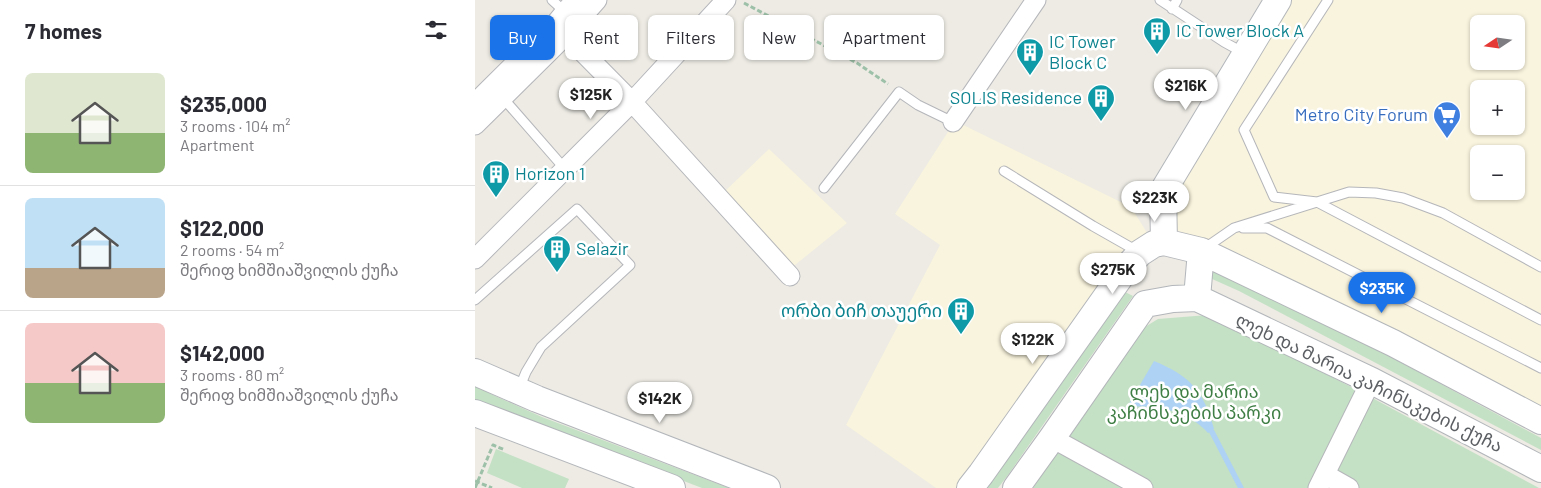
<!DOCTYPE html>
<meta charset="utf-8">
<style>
:root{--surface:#fff;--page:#f7f7f7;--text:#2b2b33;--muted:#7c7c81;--line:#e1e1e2;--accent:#1a73e8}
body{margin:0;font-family:Barlow,"Noto Sans Georgian",sans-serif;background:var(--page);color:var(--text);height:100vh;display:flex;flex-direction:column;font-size:19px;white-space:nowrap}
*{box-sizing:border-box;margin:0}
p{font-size:16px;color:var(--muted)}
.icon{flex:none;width:28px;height:28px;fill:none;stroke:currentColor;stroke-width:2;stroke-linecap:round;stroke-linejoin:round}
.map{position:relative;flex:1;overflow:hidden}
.side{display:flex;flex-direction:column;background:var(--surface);width:475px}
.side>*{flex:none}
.guide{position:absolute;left:15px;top:15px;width:475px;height:45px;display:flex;gap:10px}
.needle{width:32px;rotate:257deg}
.controls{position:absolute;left:995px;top:15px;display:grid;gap:10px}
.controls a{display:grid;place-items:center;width:55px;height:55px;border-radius:8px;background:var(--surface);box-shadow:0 1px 4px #0004;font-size:25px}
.price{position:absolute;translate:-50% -42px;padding:0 11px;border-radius:18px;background:#fff;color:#222;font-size:16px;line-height:32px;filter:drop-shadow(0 1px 2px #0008)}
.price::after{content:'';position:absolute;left:50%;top:30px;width:15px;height:11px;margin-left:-8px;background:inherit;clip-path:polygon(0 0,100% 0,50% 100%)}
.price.selected{background:var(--accent);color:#fff}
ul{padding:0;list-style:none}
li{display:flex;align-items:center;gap:15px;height:125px;padding:0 25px}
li+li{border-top:1px solid var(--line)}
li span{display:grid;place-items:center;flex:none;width:140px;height:100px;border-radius:8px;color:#555}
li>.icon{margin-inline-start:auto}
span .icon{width:60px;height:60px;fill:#fffc;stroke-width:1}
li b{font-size:21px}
h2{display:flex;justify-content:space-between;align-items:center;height:60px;padding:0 25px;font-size:21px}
.chip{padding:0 18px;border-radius:8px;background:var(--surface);box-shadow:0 1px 4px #0004;font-size:18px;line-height:45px}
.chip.selected{background:var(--accent);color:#fff}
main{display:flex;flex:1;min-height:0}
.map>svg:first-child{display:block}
.commercial{fill:#f9f4dd;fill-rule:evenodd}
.green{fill:#c4e1c5}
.water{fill:#add2f4}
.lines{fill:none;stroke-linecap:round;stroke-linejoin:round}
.stream{stroke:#add2f4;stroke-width:5.5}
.lane-casing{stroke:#b5b6ba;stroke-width:11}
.street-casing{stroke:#b5b6ba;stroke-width:21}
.secondary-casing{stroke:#b3b6ba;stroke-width:28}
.path{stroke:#9dc0a8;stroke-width:3;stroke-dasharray:5 2.5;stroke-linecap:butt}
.lane{stroke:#fff;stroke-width:9}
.street{stroke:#fff;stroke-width:19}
.secondary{stroke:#fff;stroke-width:26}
.labels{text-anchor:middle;stroke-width:5;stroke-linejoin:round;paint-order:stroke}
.culture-label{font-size:18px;fill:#0d838f;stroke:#fff;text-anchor:start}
.shop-label{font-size:18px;fill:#366cbe;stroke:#fff;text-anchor:end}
.street-label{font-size:18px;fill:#5c5f63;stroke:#fff}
.park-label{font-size:18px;fill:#3f7f45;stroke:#fff}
</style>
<main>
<section class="side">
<h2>7 homes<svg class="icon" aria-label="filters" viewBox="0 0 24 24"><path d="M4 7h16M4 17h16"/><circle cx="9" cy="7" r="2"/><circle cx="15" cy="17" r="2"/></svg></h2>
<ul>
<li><span style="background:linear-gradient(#dfe7d0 60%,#8fb573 0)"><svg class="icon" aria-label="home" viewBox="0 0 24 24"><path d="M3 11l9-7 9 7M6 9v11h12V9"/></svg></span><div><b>$235,000</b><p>3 rooms · 104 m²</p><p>Apartment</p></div></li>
<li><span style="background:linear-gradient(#bfe0f5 70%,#b9a48a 0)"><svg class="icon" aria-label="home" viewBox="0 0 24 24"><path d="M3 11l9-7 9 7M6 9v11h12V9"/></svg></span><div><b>$122,000</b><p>2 rooms · 54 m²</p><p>შერიფ ხიმშიაშვილის ქუჩა</p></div></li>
<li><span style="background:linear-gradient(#f6c9c9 60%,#8fb573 0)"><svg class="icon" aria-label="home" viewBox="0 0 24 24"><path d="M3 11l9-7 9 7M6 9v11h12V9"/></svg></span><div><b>$142,000</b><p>3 rooms · 80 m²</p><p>შერიფ ხიმშიაშვილის ქუჩა</p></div></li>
</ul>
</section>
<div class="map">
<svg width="1066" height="488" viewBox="0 0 1066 488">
<rect width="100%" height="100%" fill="#edebe4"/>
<path class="commercial" d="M807,0H1066V421L689,242L688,191ZM1004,24H1041V61H1004ZM1004,89H1041V126H1004ZM1004,154H1041V191H1004Z
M480,121L656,207L679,244L495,488H461L371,425L465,245L420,214Z
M294,149L372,223L320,265L309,263L246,195Z"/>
<path class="green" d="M731,267L751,268L1066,438V450L764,291L726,274Z
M650,292L658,296L533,475L523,488H512Z
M733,315L745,320L890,394L1064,488H558L665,330L683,319Z
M0,385L18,395L67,417L254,488H227L0,401Z
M21,449L94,479L90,488H47L12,473Z"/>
<path class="water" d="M679,361C715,376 729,391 739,429L733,433C712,410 682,405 652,407Z"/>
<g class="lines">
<path class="stream" d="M737,432L766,488"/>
<g class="lane-casing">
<path id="lane" d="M77,0L90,12
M685,0L749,42L769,53
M853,0L769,130L799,197L842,202L1066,320
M697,9L702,0
M28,98L90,169
M529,171L618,226L662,251
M349,188L424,92L443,105L478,122
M768,228H792L1066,368
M730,248L759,228L874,192L901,193L928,198L968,213L1066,267
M0,300L102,209L155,265L66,347L51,372L44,389"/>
</g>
<g class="street-casing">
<path id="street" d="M100,0L80,24L157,102L315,276
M0,103L80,24
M478,122L561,0
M0,125L91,35L122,0
M0,259L157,102L251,0
M577,438L668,488
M851,475L874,488
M843,488L891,391"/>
</g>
<g class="secondary-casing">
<path id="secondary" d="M689,242L688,191L803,0
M722,298L726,251
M0,372L62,399L292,488
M0,413L197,488
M495,488L506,474L653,266L665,253L679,244L689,242L726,251L918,343L1066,421
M541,488L577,438L670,304L698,299L722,298L897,381L1066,469"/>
</g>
<path class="path" d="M269,3L382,63L413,84
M0,481L17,488
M0,488L18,445L30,450"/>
<use href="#lane" class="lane"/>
<use href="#street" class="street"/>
<use href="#secondary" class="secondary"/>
</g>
<defs>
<g id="building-pin" transform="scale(1.4375)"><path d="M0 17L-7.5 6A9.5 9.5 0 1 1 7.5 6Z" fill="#0f9aa8" stroke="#fff"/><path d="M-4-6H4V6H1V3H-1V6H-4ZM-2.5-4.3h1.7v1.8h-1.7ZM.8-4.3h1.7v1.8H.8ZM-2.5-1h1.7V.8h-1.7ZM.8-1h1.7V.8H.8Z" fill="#fff"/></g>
<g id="supermarket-pin" transform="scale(1.4375)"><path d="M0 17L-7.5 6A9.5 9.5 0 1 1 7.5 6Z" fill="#3f7fe0" stroke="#fff"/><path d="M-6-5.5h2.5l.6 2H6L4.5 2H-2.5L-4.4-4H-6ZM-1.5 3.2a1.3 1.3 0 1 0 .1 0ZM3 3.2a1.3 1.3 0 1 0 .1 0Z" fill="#fff"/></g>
</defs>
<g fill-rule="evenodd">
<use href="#building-pin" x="682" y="31"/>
<use href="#building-pin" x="555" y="52"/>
<use href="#building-pin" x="626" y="98"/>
<use href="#supermarket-pin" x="972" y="115"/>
<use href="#building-pin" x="21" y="174"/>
<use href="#building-pin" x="82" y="249"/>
<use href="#building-pin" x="486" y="311"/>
</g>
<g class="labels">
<g class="culture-label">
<text x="701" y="37">IC Tower Block A</text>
<text x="574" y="48">IC Tower<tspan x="574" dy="21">Block C</tspan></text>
<text x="607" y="104" text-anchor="end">SOLIS Residence</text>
<text x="40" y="180">Horizon 1</text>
<text x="101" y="255">Selazir</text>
<text x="467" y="317" text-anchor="end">ორბი ბიჩ თაუერი</text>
</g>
<g class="shop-label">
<text x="953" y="121">Metro City Forum</text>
</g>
<g class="street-label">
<text transform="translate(894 383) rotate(26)" y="6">ლეხ და მარია კაჩინსკების ქუჩა</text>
</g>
<g class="park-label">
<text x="719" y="398">ლეხ და მარია<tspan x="719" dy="21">კაჩინსკების პარკი</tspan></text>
</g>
</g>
</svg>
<div class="controls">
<a><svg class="needle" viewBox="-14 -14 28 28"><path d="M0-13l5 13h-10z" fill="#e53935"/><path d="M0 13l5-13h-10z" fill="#7c7c81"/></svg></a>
<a>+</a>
<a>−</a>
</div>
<b class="price" style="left:711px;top:111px">$216K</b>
<b class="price" style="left:116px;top:120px">$125K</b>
<b class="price" style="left:680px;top:223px">$223K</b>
<b class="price" style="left:638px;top:295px">$275K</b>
<b class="price selected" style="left:907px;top:314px">$235K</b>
<b class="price" style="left:558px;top:365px">$122K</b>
<b class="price" style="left:185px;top:424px">$142K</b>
<div class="guide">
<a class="chip selected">Buy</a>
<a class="chip">Rent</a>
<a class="chip">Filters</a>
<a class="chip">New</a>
<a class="chip">Apartment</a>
</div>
</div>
</main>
